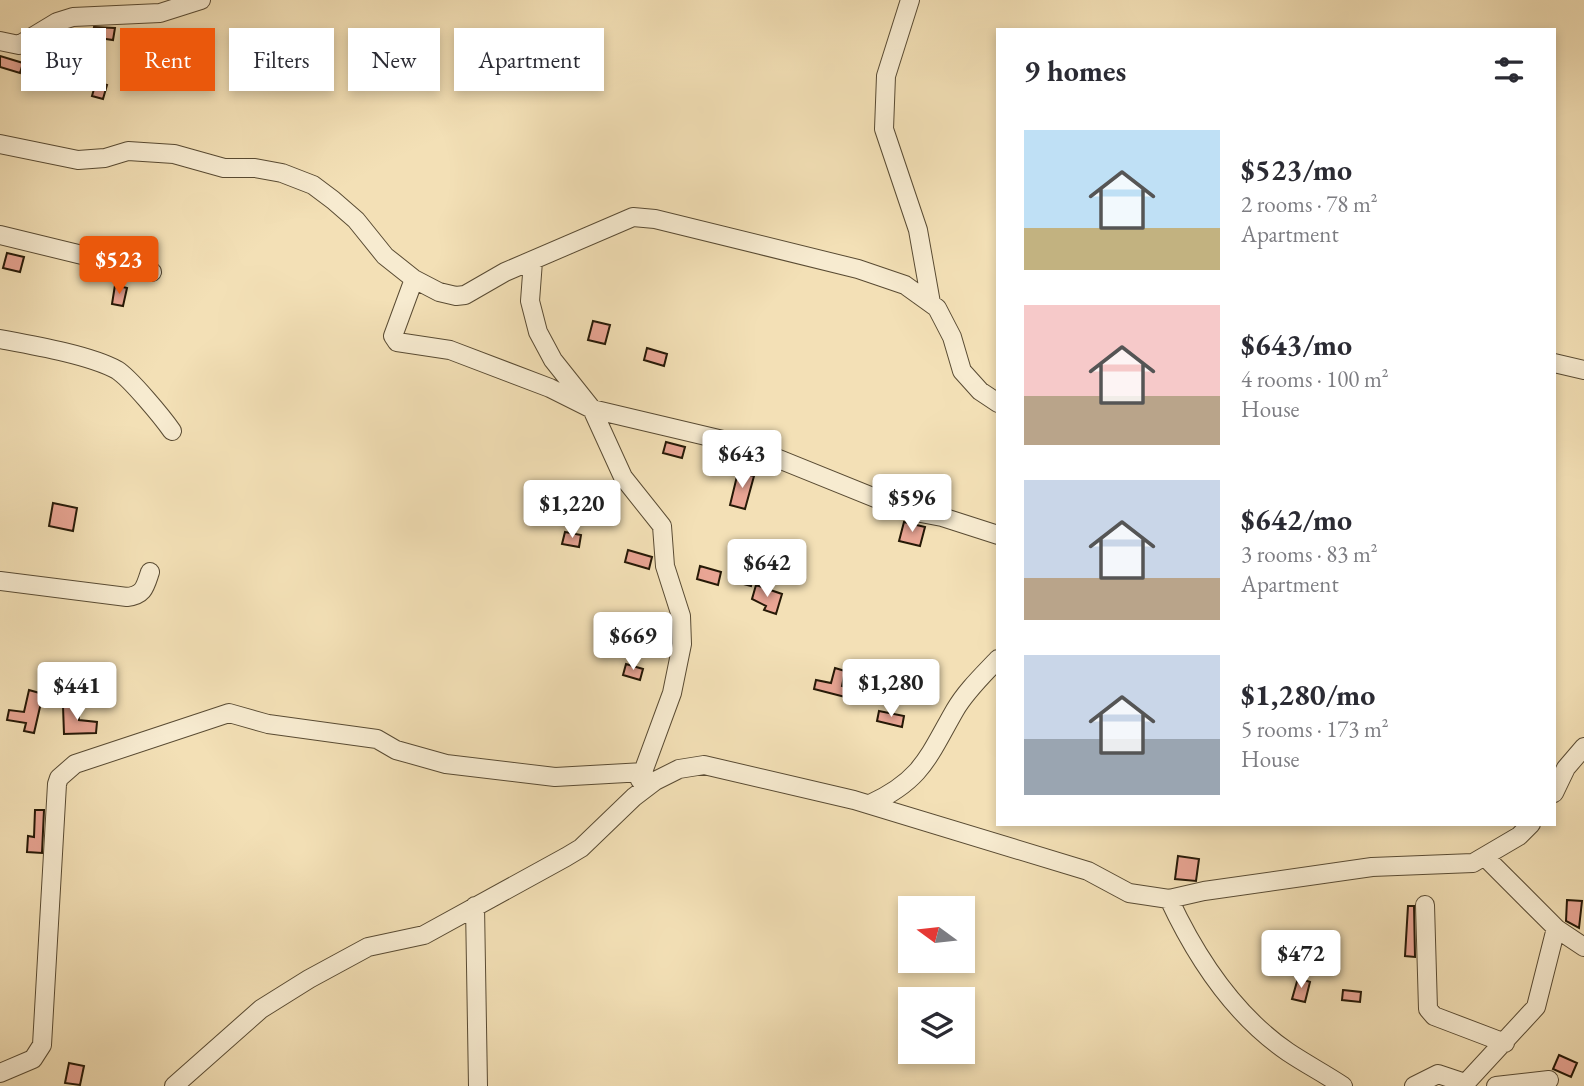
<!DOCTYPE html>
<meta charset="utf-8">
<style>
:root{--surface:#fff;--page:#f7f7f7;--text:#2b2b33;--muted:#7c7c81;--accent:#ea580c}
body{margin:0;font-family:"EB Garamond",serif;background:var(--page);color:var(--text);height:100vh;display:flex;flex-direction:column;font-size:26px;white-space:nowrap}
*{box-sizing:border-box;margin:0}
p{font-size:23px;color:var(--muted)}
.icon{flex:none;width:38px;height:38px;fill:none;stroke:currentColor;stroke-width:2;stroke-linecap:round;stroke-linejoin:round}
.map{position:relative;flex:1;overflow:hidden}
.details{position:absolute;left:996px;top:28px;width:560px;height:798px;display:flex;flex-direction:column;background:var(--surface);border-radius:0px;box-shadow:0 4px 10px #0003}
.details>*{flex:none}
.banner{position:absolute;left:21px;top:28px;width:665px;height:63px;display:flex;gap:14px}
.needle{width:46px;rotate:285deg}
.controls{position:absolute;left:898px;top:896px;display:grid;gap:14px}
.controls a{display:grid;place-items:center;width:77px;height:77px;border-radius:0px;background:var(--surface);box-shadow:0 4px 10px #0003;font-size:35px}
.price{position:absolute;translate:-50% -60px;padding:0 16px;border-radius:7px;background:#fff;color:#222;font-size:23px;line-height:46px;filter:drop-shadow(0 2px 4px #0008)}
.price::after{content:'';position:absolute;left:50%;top:42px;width:21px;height:16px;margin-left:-10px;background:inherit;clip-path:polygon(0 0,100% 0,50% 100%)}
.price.current{background:var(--accent);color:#fff}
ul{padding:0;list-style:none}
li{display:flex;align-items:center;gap:21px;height:175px;padding:0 28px}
li span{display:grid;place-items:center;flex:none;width:196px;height:140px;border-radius:0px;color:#555}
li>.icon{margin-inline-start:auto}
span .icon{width:84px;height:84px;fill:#fffc;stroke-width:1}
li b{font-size:30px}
h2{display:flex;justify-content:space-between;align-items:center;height:84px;padding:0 28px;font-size:30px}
.chip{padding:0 24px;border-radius:0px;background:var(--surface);box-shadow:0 4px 10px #0003;font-size:24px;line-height:63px}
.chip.current{background:var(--accent);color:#fff}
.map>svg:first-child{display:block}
.building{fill:#e9a594;stroke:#261907;stroke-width:2}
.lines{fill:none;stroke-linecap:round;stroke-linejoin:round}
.minor-casing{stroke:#594b33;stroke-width:20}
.minor{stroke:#f7ebd0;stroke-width:18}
</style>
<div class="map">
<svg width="1584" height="1086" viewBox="0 0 1584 1086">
<rect width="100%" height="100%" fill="#f3e0b6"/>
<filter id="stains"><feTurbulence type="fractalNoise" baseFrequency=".00286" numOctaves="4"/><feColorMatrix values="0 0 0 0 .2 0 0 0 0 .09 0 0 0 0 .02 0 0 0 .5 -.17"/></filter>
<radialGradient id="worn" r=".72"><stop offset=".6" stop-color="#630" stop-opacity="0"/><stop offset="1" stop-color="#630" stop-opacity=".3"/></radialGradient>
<path class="building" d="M94,27L115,28L113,40L92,37Z
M0,56L23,63L20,73L0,67Z
M96,82L107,85L103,99L92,96Z
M7,253L24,257L20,272L3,268Z
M115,285L127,288L123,306L112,304Z
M593,321L610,325L605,344L588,340Z
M647,348L667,354L664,366L644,360Z
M666,442L685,447L682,458L663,453Z
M738,472L754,476L745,509L730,505Z
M53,503L77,508L73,531L49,526Z
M904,522L925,527L920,546L899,541Z
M565,532L581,535L579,547L562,544Z
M628,550L652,557L649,569L625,562Z
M700,566L721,572L718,585L697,579Z
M739,569L754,573L751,586L736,582Z
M756,585L782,594L776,614L764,610L766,606L752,599Z
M626,664L643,669L640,680L623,675Z
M835,668L845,671L842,686L855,689L853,699L814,689L816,680L831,683Z
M29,690L43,694L34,733L24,731L26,723L7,720L9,710L24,712Z
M63,706H78L79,720L97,722L96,733L64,734Z
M879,711L904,716L902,727L877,721Z
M35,810H44L42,853L27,852L28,836L34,837Z
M1178,856L1199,859L1196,881L1175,879Z
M1567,900L1582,901L1579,928L1566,921Z
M1408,906H1414L1415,957L1405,956Z
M1298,978L1310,982L1305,1002L1292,999Z
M1343,990L1361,992L1360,1002L1342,1000Z
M1559,1055L1577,1063L1571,1077L1553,1069Z
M69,1063L84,1066L80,1085L65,1083Z"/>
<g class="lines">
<g class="minor-casing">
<path id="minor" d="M910,0L886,76L884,129L918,230L931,303
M0,41L19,45L57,22L73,17L160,13L201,0
M0,144L78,160L105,158L128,151L174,154L224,168H255L282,173L313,185L333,200L356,220L385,256L414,279L439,292L456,296L465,295L505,272L633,217L655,219L858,269L905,285L937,308L952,337L962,371L980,391L998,403
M0,235L152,272
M533,261L530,301L538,332L553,360L592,409L623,477L662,526L665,566L681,616L682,644L672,693L640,780
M414,279L393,336L397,342L450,350L550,388L592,409L744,445L905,510L942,517L998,535
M0,339C32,345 90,355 117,370C130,378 163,418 172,431
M1554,363L1584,370
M0,581L127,597C144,595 145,587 150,572
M1554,793L1566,768L1584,747
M870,804C922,780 928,757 955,710C966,691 983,675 998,659
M1485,857L1557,929L1584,947
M1169,899C1196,957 1234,1015 1288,1052C1306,1064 1325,1074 1343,1086
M1425,905L1428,1009L1434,1016L1505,1043
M475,906L478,1086
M0,1073L33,1059L42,1045L57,784L59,778L75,764L229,713L268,724L377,739L396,750L446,764L555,777L644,772
M174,1086L261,1009L309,979L368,947L424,935L566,857L581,848L634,797L655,781L679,769L704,765L854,800L1088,871L1129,893L1169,899L1204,891L1372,867L1473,863L1519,836L1531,824
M1414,1086L1438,1074L1465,1083
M1463,1086L1536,1007L1556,928
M1496,1086L1549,1080"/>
</g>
<use href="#minor" class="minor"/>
</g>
<rect width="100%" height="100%" filter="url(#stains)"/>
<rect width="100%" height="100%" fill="url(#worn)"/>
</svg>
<div class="controls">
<a><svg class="needle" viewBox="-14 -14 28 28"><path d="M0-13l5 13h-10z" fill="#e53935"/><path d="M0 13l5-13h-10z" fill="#7c7c81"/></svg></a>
<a><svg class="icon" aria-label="layers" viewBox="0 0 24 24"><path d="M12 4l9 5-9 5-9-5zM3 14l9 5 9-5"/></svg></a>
</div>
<b class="price current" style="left:119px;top:296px">$523</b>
<b class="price" style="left:742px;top:490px">$643</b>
<b class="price" style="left:912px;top:534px">$596</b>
<b class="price" style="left:572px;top:540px">$1,220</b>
<b class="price" style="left:767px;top:599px">$642</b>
<b class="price" style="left:633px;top:672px">$669</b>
<b class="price" style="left:891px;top:719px">$1,280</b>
<b class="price" style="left:77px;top:722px">$441</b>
<b class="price" style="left:1301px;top:990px">$472</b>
<div class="banner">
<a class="chip">Buy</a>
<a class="chip current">Rent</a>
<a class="chip">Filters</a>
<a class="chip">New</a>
<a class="chip">Apartment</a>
</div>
<section class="details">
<h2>9 homes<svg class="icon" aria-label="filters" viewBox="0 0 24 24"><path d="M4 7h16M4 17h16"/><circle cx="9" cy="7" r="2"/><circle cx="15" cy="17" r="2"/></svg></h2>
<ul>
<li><span style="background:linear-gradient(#bfe0f5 70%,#c2b280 0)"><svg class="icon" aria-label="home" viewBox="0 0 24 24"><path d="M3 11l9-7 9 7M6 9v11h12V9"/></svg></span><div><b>$523/mo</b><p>2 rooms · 78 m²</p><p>Apartment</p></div></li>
<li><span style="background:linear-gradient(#f6c9c9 65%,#b9a48a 0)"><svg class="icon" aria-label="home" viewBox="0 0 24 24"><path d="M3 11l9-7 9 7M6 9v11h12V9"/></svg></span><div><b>$643/mo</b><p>4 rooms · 100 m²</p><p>House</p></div></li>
<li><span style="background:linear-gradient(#c9d6e8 70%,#b9a48a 0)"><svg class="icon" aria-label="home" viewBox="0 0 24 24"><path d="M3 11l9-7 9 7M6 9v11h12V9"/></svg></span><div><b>$642/mo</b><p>3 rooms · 83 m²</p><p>Apartment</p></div></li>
<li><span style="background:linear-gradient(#c9d6e8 60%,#9aa5b1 0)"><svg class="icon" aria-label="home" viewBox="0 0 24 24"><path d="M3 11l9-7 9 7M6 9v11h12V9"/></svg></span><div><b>$1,280/mo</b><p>5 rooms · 173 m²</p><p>House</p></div></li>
</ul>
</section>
</div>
